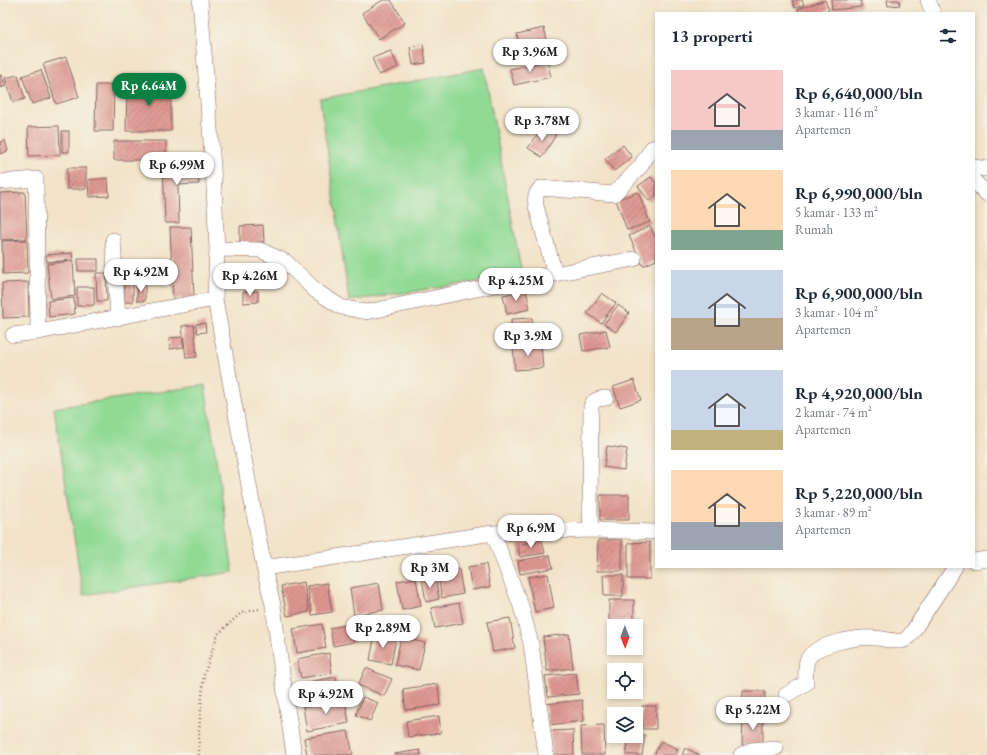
<!DOCTYPE html>
<html lang="id">
<meta charset="utf-8">
<style>
:root{--surface:#fff;--page:#f6f6f7;--text:#1f2937;--muted:#747a83;--accent:#0b8043}
body{margin:0;font-family:"EB Garamond",serif;background:var(--page);color:var(--text);height:100vh;display:flex;flex-direction:column;font-size:15px;white-space:nowrap}
*{box-sizing:border-box;margin:0}
p{font-size:13px;color:var(--muted)}
.icon{flex:none;width:22px;height:22px;fill:none;stroke:currentColor;stroke-width:2;stroke-linecap:round;stroke-linejoin:round}
.map{position:relative;flex:1;overflow:hidden}
.drawer{position:absolute;left:655px;top:12px;width:320px;height:556px;display:flex;flex-direction:column;background:var(--surface);border-radius:0px;box-shadow:0 2px 6px #0003}
.drawer>*{flex:none}
.needle{width:26px;rotate:179deg}
.controls{position:absolute;left:607px;top:619px;display:grid;gap:8px}
.controls a{display:grid;place-items:center;width:36px;height:36px;border-radius:0px;background:var(--surface);box-shadow:0 2px 6px #0003;font-size:20px}
.price{position:absolute;translate:-50% -34px;padding:0 9px;border-radius:14px;background:#fff;color:#222;font-size:13px;line-height:26px;filter:drop-shadow(0 1px 2px #0008)}
.price::after{content:'';position:absolute;left:50%;top:24px;width:12px;height:9px;margin-left:-6px;background:inherit;clip-path:polygon(0 0,100% 0,50% 100%)}
.price.current{background:var(--accent);color:#fff}
ul{padding:0;list-style:none}
li{display:flex;align-items:center;gap:12px;height:100px;padding:0 16px}
li span{display:grid;place-items:center;flex:none;width:112px;height:80px;border-radius:0px;color:#555}
li>.icon{margin-inline-start:auto}
span .icon{width:48px;height:48px;fill:#fffc;stroke-width:1}
li b{font-size:17px}
h2{display:flex;justify-content:space-between;align-items:center;height:48px;padding:0 16px;font-size:17px}
.map>svg:first-child{display:block}
.green{fill:#91da95;stroke:#6e7c60}
.building{fill:url(#building-hatch)}
.lines{fill:none;stroke-linecap:round;stroke-linejoin:round}
.street-casing{stroke:#856462;stroke-width:16}
.path{stroke:#856462;stroke-width:2.5;stroke-dasharray:1 3;stroke-linecap:butt}
.street{stroke:#fff;stroke-width:15}
</style>
<div class="map">
<svg width="987" height="755" viewBox="0 0 987 755">
<defs>
<pattern id="building-hatch" width="6" height="6" patternUnits="userSpaceOnUse"><rect width="6" height="6" fill="#de9790"/><path d="M-1 1l2-2M0 6l6-6M5 7l2-2" fill="none" stroke="#b67b76"/></pattern>
</defs>
<rect width="100%" height="100%" fill="#f7f3e8"/>
<filter id="ink" filterUnits="userSpaceOnUse"><feTurbulence type="fractalNoise" baseFrequency=".025" numOctaves="2"/><feDisplacementMap in="SourceGraphic" scale="8" xChannelSelector="R" yChannelSelector="G"/><feConvolveMatrix kernelMatrix="1 2 1 2 8 2 1 2 1" color-interpolation-filters="sRGB"/></filter>
<filter id="wash" filterUnits="userSpaceOnUse"><feTurbulence type="fractalNoise" baseFrequency=".012" numOctaves="4" result="noise"/><feDisplacementMap in="SourceGraphic" scale="16" xChannelSelector="R" yChannelSelector="G"/><feGaussianBlur stdDeviation="0.9" result="paint"/><feColorMatrix in="noise" values="0 0 0 0 0 0 0 0 0 0 0 0 0 0 0 0 0 1.4 0 .05"/><feComposite in="paint" operator="in"/></filter>
<g filter="url(#wash)">
<rect width="100%" height="100%" fill="#f2e3c8"/>
<path class="green" d="M484,68L522,275L349,301L320,99Z
M205,385L233,572L83,595L54,408Z"/>
<g id="blocks">
<path class="building" d="M383,0H391L405,23L379,39L362,13Z
M792,0H802L804,5L795,8Z
M825,0L829,10L821,13H799L798,9Z
M831,0H861V7L832,10Z
M887,0H899L900,5L888,6Z
M544,28L551,56L523,62L517,34Z
M423,44L426,63L413,65L410,47Z
M391,51L398,67L379,75L372,58Z
M66,57L79,97L56,104L43,64Z
M547,61L551,77L514,85L510,69Z
M41,70L51,98L32,104L22,76Z
M0,75H1L6,86L0,88Z
M18,75L25,99L13,102L5,78Z
M127,83H171V131H126Z
M96,85H114L113,131H95Z
M59,126L60,155L29,156L28,127Z
M543,126L556,135L542,157L528,148Z
M62,131H69V152H62Z
M5,140L8,151L0,154V142Z
M114,141H166V160H114Z
M623,145L632,157L614,171L605,159Z
M198,162L199,184L178,185L179,223H165L163,163Z
M67,168H86V189H67Z
M651,177L656,183V196L649,201L638,186Z
M108,178L109,196L89,197L88,180Z
M25,192L27,239L1,240L0,193Z
M638,192L650,222L627,230L616,200Z
M263,225L264,242L240,243V226Z
M650,226L656,239V260L643,266L629,236Z
M170,227H191L194,298L173,299Z
M27,240L28,273L3,274L2,241Z
M72,253L73,260L47,262L46,255Z
M78,259H98V271H78Z
M73,261L75,296L51,299L47,264Z
M96,273H106L107,301H97Z
M124,278H133V302H124Z
M28,282L29,317L3,318L2,283Z
M137,284L145,285V301H137Z
M77,287H94V305L77,306Z
M526,290L530,309L507,314L503,295Z
M258,291V302L243,303V292Z
M602,293L616,303L601,323L587,313Z
M74,298L75,314L49,317L48,301Z
M618,305L629,313L616,332L604,324Z
M532,318L534,340L512,342L511,319Z
M205,323L206,332L197,333L196,324Z
M194,325L197,357L186,358L182,326Z
M606,330L610,347L583,351L580,335Z
M182,337L184,347L170,349L169,338Z
M541,344L543,368L515,370L513,346Z
M634,380L641,400L620,407L613,387Z
M607,446L627,449L624,470L604,467Z
M600,495H629V520H600Z
M542,540L545,553L520,557L518,545Z
M598,540H622V571H597Z
M650,542V579H628V543Z
M550,555L553,568L520,574L518,561Z
M486,564L490,587L472,590L468,567Z
M459,569L463,594L442,598L437,572Z
M548,574L554,608L535,612L528,577Z
M603,575H623V596H604Z
M435,576L439,599L426,602L422,578Z
M416,578L421,606L402,610L397,581Z
M304,582L309,612L287,616L281,586Z
M327,583L332,612L312,615L307,586Z
M379,583L383,610L354,615L350,588Z
M609,600H634V621H609Z
M459,603L463,623L435,628L431,608Z
M510,618L515,648L493,652L487,622Z
M322,624L326,648L297,653L293,629Z
M351,624L354,642L333,646L330,628Z
M375,634L396,639L391,664L370,660Z
M569,634L573,668L547,671L543,637Z
M401,637L425,643L419,670L395,665Z
M329,653L332,673L301,678L297,659Z
M366,668L392,679L384,696L358,685Z
M576,673L579,694L548,697L545,676Z
M336,677L339,697L312,702L308,682Z
M438,684L440,705L406,710L403,689Z
M743,691H765V713H742Z
M363,697L378,703L370,721L356,715Z
M345,700L349,723L307,731L303,707Z
M582,700L584,721L548,725L545,704Z
M642,706H656V729H642Z
M439,716L441,733L408,737L406,721Z
M743,716L763,717V745H742Z
M604,725L605,755H582L581,726Z
M573,730L574,755H552L550,731Z
M348,731L353,754L346,755H307L304,738Z
M636,733L645,735L642,755H626L629,736H636Z
M661,741L678,749L675,755H654Z
M685,748L700,755H682Z
M420,750L421,755H394V754Z"/>
</g>
</g>
<g filter="url(#ink)">
<use href="#blocks" fill-opacity="0" stroke="#856462" stroke-width="1"/>
<g class="lines">
<g class="street-casing">
<path id="street" d="M200,0L213,167L217,249L215,299L264,568L273,605L280,659L294,755
M928,0L933,13
M974,167L987,169
M974,181L987,194
M0,182L36,179L38,332L215,299
M113,240L118,318
M217,249L260,250L286,262L316,291L341,307L367,312L491,286L634,259
M555,274L536,206C535,198 535,194 541,188L614,194L640,167L652,148L656,147
M13,335L38,332
M591,530L590,511L591,407C593,399 599,399 606,398
M493,533L521,606L531,644L546,755
M974,561L987,559
M264,568L493,533L591,530L656,532
M786,695L806,683C806,676 805,667 807,661C813,643 858,637 874,638C883,638 893,642 902,641C907,640 910,635 913,631L955,567
M741,755L751,750L776,748"/>
</g>
<path class="path" d="M199,755V730L204,675L218,634L241,613L259,609"/>
<use href="#street" class="street"/>
</g>
</g>
</svg>
<div class="controls">
<a><svg class="needle" viewBox="-14 -14 28 28"><path d="M0-13l5 13h-10z" fill="#e53935"/><path d="M0 13l5-13h-10z" fill="#747a83"/></svg></a>
<a><svg class="icon" aria-label="locate" viewBox="0 0 24 24"><circle cx="12" cy="12" r="6"/><path d="M12 2v4M12 18v4M2 12h4M18 12h4"/></svg></a>
<a><svg class="icon" aria-label="layers" viewBox="0 0 24 24"><path d="M12 4l9 5-9 5-9-5zM3 14l9 5 9-5"/></svg></a>
</div>
<b class="price" style="left:530px;top:73px">Rp 3.96M</b>
<b class="price current" style="left:149px;top:107px">Rp 6.64M</b>
<b class="price" style="left:542px;top:142px">Rp 3.78M</b>
<b class="price" style="left:177px;top:186px">Rp 6.99M</b>
<b class="price" style="left:141px;top:293px">Rp 4.92M</b>
<b class="price" style="left:250px;top:297px">Rp 4.26M</b>
<b class="price" style="left:516px;top:302px">Rp 4.25M</b>
<b class="price" style="left:528px;top:357px">Rp 3.9M</b>
<b class="price" style="left:531px;top:549px">Rp 6.9M</b>
<b class="price" style="left:430px;top:589px">Rp 3M</b>
<b class="price" style="left:383px;top:649px">Rp 2.89M</b>
<b class="price" style="left:326px;top:715px">Rp 4.92M</b>
<b class="price" style="left:753px;top:731px">Rp 5.22M</b>
<section class="drawer">
<h2>13 properti<svg class="icon" aria-label="filters" viewBox="0 0 24 24"><path d="M4 7h16M4 17h16"/><circle cx="9" cy="7" r="2"/><circle cx="15" cy="17" r="2"/></svg></h2>
<ul>
<li><span style="background:linear-gradient(#f6c9c9 75%,#9aa5b1 0)"><svg class="icon" aria-label="home" viewBox="0 0 24 24"><path d="M3 11l9-7 9 7M6 9v11h12V9"/></svg></span><div><b>Rp 6,640,000/bln</b><p>3 kamar · 116 m²</p><p>Apartemen</p></div></li>
<li><span style="background:linear-gradient(#ffd9b3 75%,#7fa58c 0)"><svg class="icon" aria-label="home" viewBox="0 0 24 24"><path d="M3 11l9-7 9 7M6 9v11h12V9"/></svg></span><div><b>Rp 6,990,000/bln</b><p>5 kamar · 133 m²</p><p>Rumah</p></div></li>
<li><span style="background:linear-gradient(#c9d6e8 60%,#b9a48a 0)"><svg class="icon" aria-label="home" viewBox="0 0 24 24"><path d="M3 11l9-7 9 7M6 9v11h12V9"/></svg></span><div><b>Rp 6,900,000/bln</b><p>3 kamar · 104 m²</p><p>Apartemen</p></div></li>
<li><span style="background:linear-gradient(#c9d6e8 75%,#c2b280 0)"><svg class="icon" aria-label="home" viewBox="0 0 24 24"><path d="M3 11l9-7 9 7M6 9v11h12V9"/></svg></span><div><b>Rp 4,920,000/bln</b><p>2 kamar · 74 m²</p><p>Apartemen</p></div></li>
<li><span style="background:linear-gradient(#ffd9b3 65%,#9aa5b1 0)"><svg class="icon" aria-label="home" viewBox="0 0 24 24"><path d="M3 11l9-7 9 7M6 9v11h12V9"/></svg></span><div><b>Rp 5,220,000/bln</b><p>3 kamar · 89 m²</p><p>Apartemen</p></div></li>
</ul>
</section>
</div>
